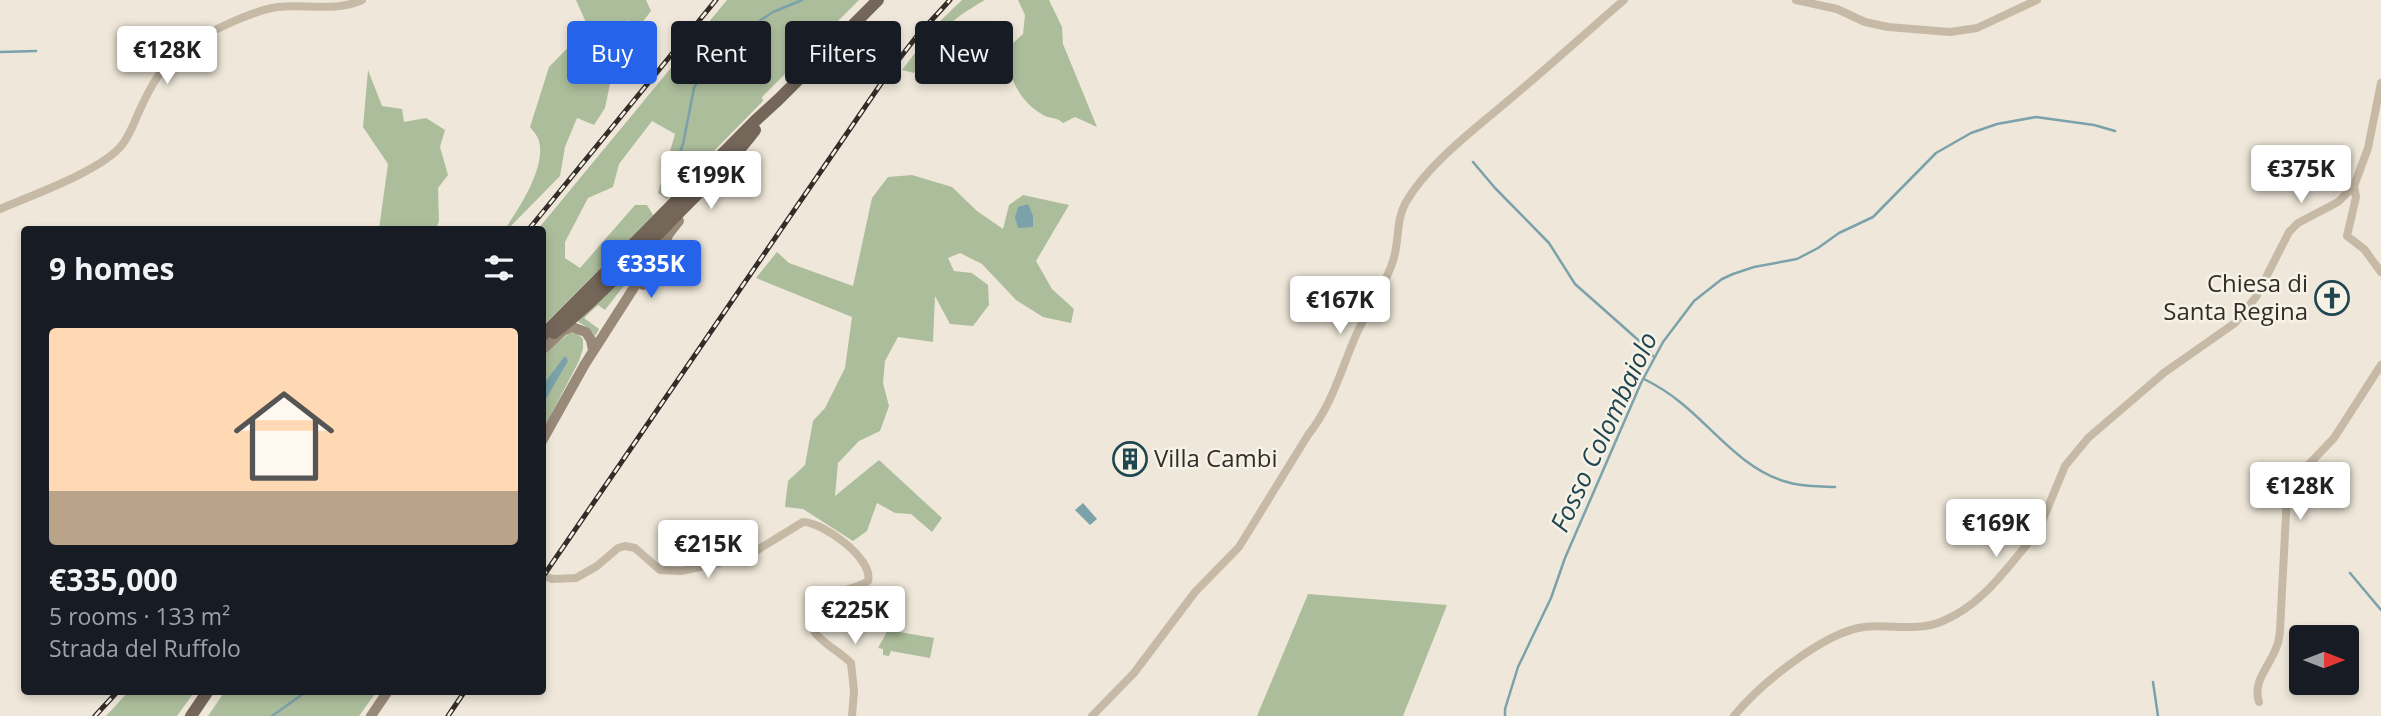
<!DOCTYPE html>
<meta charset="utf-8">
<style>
:root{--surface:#171b24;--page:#242831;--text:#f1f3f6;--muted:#9ea1a6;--accent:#2563eb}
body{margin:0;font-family:"Open Sans",sans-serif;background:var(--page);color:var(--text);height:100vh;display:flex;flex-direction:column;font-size:26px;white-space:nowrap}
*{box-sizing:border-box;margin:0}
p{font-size:23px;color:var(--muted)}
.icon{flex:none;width:38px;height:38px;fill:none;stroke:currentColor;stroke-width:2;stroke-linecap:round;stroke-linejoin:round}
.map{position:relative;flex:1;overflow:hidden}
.sheet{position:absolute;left:21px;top:226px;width:525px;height:469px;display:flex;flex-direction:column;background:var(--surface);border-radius:7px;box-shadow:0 4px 10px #0003}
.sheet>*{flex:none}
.top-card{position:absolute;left:567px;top:21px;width:665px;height:63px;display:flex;gap:14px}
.needle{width:46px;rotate:90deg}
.fabs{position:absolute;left:2289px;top:625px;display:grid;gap:14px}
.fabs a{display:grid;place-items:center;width:70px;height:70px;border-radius:7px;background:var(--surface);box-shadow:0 4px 10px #0003;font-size:35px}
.price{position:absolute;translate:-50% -60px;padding:0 16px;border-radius:7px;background:#fff;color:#222;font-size:23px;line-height:46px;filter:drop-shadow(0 2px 4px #0008)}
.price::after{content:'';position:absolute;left:50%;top:42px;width:21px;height:16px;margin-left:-10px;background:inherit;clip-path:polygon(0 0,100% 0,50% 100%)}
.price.on{background:var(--accent);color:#fff}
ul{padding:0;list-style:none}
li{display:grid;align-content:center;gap:14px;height:371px;padding:0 28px}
li span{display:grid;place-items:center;height:217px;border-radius:7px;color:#555}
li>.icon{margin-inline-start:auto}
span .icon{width:126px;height:126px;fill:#fffc;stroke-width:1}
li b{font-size:30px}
h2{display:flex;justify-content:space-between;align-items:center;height:84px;padding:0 28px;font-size:30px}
.chip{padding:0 24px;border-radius:7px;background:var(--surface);box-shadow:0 4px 10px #0003;font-size:24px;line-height:63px}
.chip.on{background:var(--accent);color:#fff}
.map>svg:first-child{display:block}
.green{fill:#acbd9b}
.water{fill:#7ba1aa}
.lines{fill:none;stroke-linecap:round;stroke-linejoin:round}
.stream{stroke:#7ba1aa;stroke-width:2.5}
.street{stroke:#c6baa7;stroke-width:8}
.secondary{stroke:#998979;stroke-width:10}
.primary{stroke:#746659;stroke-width:12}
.rail-casing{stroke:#332c27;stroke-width:5}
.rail{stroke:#f7f2e6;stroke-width:2.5;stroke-dasharray:8;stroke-linecap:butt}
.labels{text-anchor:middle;stroke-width:5;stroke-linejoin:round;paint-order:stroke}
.poi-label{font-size:24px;fill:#332c27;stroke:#f7f2e6;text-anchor:end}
.water-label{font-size:26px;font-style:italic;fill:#204651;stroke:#f7f2e6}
</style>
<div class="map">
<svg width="2381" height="716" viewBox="0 0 2381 716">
<rect width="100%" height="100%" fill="#efe8da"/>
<path class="green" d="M576,0H646L651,11L638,28L628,20L625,41L618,52L617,73L610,84L605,108L594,125L577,118L565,147L560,176L508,229H505C519,208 546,168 539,141C538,136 533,131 530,127L549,67L588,27Z
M727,0H859L762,97L763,101L667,199L658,193L675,134L652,121L619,164L613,187L588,198L565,242V258L580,268L635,205H647L653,215L543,326L542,229H538Z
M962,0H985C948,21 934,36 914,73L902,70L939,22Z
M1018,0H1049L1062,27L1063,44L1097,127L1075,117L1063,123C1055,116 1050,119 1043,115C1018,101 1011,78 1003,52L1023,34L1025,15Z
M368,70L382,106L402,109L404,122L426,118L445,130L440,147L448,175L438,188L439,221L436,229H379L388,164L363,127Z
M912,175L952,187L977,211L1003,229L1009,205L1023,195L1069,205L1036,261L1052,289L1074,309L1071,323L1043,317L1016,300L982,264L960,253L948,258L954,271L972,273L988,285L989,305L973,326L950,324L935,296L933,342L898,337L885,361L883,383L889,406L880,431L859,441L838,463L835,496L879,460L942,518L932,532L911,514L895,513L877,503L867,531L853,541L803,509L785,507L788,481L805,465L813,421L825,408L845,368L852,317L756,278L777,252L789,263L853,286L872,198L888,177Z
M640,256V265L605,310L598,305L584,318L599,329L595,336L589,328L575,320Z
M570,333H577L583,339V349L579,361L543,430V354Z
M1308,594L1447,605L1403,716H1257Z
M888,630L934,638L930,658L891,651L889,656L883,655V649L878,648Z
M129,691H195L177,716H106Z
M225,691H377L359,716H208Z"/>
<path class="water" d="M1028,204L1033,216V227L1018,228L1015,217L1018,207Z
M564,357H566L568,361L543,404V385Z
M1083,503L1097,519L1090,525L1075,510Z"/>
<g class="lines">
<path class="stream" d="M0,52L36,51
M1473,162L1495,188L1549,243L1575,284L1645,346L1653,356
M666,190L683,144L694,88L702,73L761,20L773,12L802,0
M1644,379C1656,385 1669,393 1680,402C1714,429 1743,470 1787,482C1802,487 1819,486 1835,487
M2350,573L2381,610
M2153,682L2158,716
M272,716L307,691
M1505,716V709L1518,667L1551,598L1565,558L1641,383L1663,342L1694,301L1722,279L1733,274L1754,267L1797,259L1818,248L1839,233L1873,217L1936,153L1971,133L1997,124L2036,117L2094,125L2115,131"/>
<path class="street" d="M1796,0L1837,9L1865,22L1888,27L1950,32L1977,28L2037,0
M2354,186L2356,197L2347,236L2364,249L2381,272
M0,209C32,195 101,171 122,145C129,136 133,126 137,116C150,87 162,63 189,45C210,31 254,10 278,7C305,4 336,12 362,0
M542,575L552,579L576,578L597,566L618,548L625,546L635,548L660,570L681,571L746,557L803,522C823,522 874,559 868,581L863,584C845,592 814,594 812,619C811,627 814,633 820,638C829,647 841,653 851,663L854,691L852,716
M2259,702C2252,681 2270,666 2276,648C2279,643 2279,637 2280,631L2287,494L2294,480L2334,438L2381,365
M1092,716L1134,673L1195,592L1239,547L1308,435C1332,405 1341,370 1356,335C1367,311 1383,289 1392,264C1400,244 1395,221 1406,202C1430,161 1480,125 1516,94C1552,64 1588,31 1624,0
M1734,716C1759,685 1824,632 1864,627C1890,624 1918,632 1943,621C1981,605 2003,573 2029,542L2036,536L2065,466L2088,438L2165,372L2235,323L2256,297L2289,232L2298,223L2338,202L2354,186L2368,148L2381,83"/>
<path class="secondary" d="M643,285L660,262L668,235L679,221
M542,350L563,331L572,327L586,332L591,340L593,350
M542,441L585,364L642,275L646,261L644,242
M371,716L388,691"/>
<path class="primary" d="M554,333C595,301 631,262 667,225C697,194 729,164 755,130
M542,336L755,121L779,99L878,0
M191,716L208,691"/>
<g class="rail-casing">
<path id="rail" d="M529,229L716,0
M542,578L889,72L917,36L950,0
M95,716L118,691
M448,716L465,691"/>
</g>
<use href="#rail" class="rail"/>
</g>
<defs>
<g id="church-ring" transform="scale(1.75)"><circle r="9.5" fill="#f7f2e6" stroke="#204651" stroke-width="1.5"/><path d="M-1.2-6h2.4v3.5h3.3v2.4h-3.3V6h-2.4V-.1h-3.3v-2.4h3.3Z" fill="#204651"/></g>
<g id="building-ring" transform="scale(1.75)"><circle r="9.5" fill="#f7f2e6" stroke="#204651" stroke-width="1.5"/><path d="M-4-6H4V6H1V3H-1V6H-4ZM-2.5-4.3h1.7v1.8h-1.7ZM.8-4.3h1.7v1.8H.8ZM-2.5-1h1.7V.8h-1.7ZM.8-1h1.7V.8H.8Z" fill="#204651"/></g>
</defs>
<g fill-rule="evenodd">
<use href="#church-ring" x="2332" y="298"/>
<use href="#building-ring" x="1130" y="459"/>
</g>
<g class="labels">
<g class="poi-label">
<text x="2308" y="292">Chiesa di<tspan x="2308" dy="28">Santa Regina</tspan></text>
<text x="1154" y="467" text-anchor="start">Villa Cambi</text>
</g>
<g class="water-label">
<text transform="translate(1604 432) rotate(-65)" y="9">Fosso Colombaiolo</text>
</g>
</g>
</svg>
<div class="fabs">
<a><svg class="needle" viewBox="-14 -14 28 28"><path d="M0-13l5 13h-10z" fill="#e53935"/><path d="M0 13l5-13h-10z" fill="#9ea1a6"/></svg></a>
</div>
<b class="price" style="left:167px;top:86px">€128K</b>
<b class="price" style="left:2301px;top:205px">€375K</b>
<b class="price" style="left:711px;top:211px">€199K</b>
<b class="price on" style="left:651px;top:300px">€335K</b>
<b class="price" style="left:1340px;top:336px">€167K</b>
<b class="price" style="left:2300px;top:522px">€128K</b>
<b class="price" style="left:1996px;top:559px">€169K</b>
<b class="price" style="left:708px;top:580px">€215K</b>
<b class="price" style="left:855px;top:646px">€225K</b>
<div class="top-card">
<a class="chip on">Buy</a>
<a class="chip">Rent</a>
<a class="chip">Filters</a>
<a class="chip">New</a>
</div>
<section class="sheet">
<h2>9 homes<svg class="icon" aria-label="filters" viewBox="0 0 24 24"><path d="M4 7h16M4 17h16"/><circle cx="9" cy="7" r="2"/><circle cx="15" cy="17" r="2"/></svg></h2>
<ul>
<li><span style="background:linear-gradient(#ffd9b3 75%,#b9a48a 0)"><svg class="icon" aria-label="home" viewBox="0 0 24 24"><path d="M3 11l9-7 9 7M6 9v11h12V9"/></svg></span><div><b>€335,000</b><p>5 rooms · 133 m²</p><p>Strada del Ruffolo</p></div></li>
</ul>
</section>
</div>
